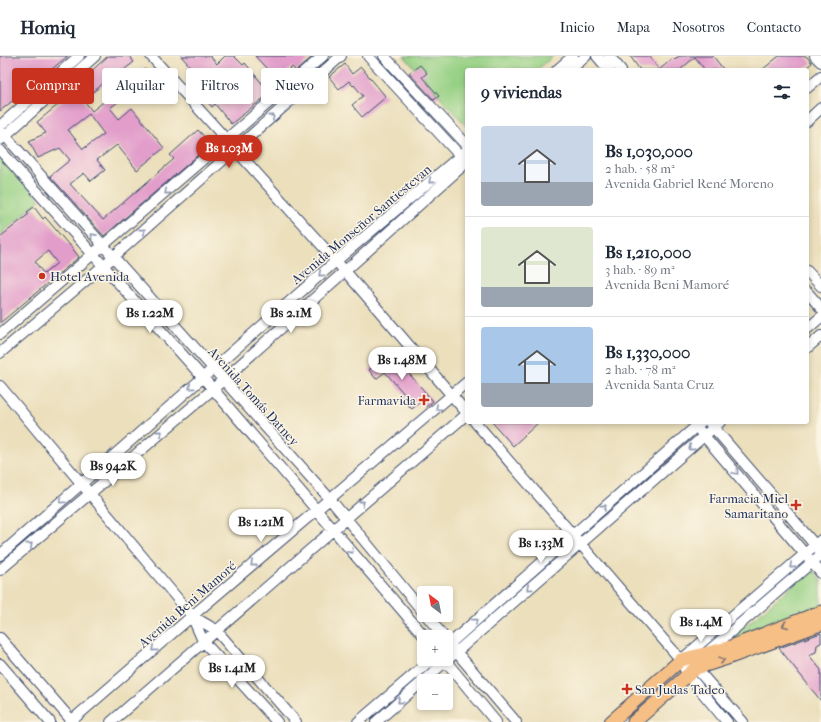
<!DOCTYPE html>
<html lang="es">
<meta charset="utf-8">
<style>
:root{--surface:#fff;--page:#f2f2f3;--text:#1f2937;--muted:#747a83;--line:#e0e1e3;--accent:#c8321e}
body{margin:0;font-family:"IM FELL French Canon",serif;background:var(--page);color:var(--text);height:100vh;display:flex;flex-direction:column;font-size:15px;white-space:nowrap}
*{box-sizing:border-box;margin:0}
p{font-size:13px;color:var(--muted)}
.icon{flex:none;width:22px;height:22px;fill:none;stroke:currentColor;stroke-width:2;stroke-linecap:round;stroke-linejoin:round}
.map{position:relative;flex:1;overflow:hidden}
.panel{position:absolute;left:465px;top:12px;width:344px;height:356px;display:flex;flex-direction:column;background:var(--surface);border-radius:4px;box-shadow:0 2px 6px #0003}
.panel>*{flex:none}
.banner{position:absolute;left:12px;top:12px;width:380px;height:36px;display:flex;gap:8px}
.needle{width:26px;rotate:328deg}
.buttons{position:absolute;left:417px;top:530px;display:grid;gap:8px}
.buttons a{display:grid;place-items:center;width:36px;height:36px;border-radius:4px;background:var(--surface);box-shadow:0 2px 6px #0003;font-size:20px}
.price{position:absolute;translate:-50% -34px;padding:0 9px;border-radius:14px;background:#fff;color:#222;font-size:13px;line-height:26px;filter:drop-shadow(0 1px 2px #0008)}
.price::after{content:'';position:absolute;left:50%;top:24px;width:12px;height:9px;margin-left:-6px;background:inherit;clip-path:polygon(0 0,100% 0,50% 100%)}
.price.current{background:var(--accent);color:#fff}
ul{padding:0;list-style:none}
li{display:flex;align-items:center;gap:12px;height:100px;padding:0 16px}
li+li{border-top:1px solid var(--line)}
li span{display:grid;place-items:center;flex:none;width:112px;height:80px;border-radius:4px;color:#555}
li>.icon{margin-inline-start:auto}
span .icon{width:48px;height:48px;fill:#fffc;stroke-width:1}
li b{font-size:17px}
h2{display:flex;justify-content:space-between;align-items:center;height:48px;padding:0 16px;font-size:17px}
.chip{padding:0 14px;border-radius:4px;background:var(--surface);box-shadow:0 2px 6px #0003;font-size:14px;line-height:36px}
.chip.current{background:var(--accent);color:#fff}
header{display:flex;align-items:center;gap:24px;box-sizing:border-box;height:56px;padding:0 20px;background:var(--surface);border-bottom:1px solid var(--line)}
header strong{font-size:19px}
nav{display:flex;gap:22px;margin-inline-start:auto;font-size:14px}
.map>svg:first-child{display:block}
.green{fill:#95d083;stroke:#588070}
.building{fill:#e29dcb;fill-rule:evenodd}
.lines{fill:none;stroke-linecap:round;stroke-linejoin:round}
.minor-casing{stroke:#3a496c;stroke-width:12}
.major-casing{stroke:#3a496c;stroke-width:15}
.minor{stroke:#fff;stroke-width:10}
.major{stroke:#f5bf86;stroke-width:13}
.oneway{stroke:#8d97ae}
.oneway2{stroke:#7d7070}
.poi-dot{fill:#c8321e;stroke:#fcf5e5;stroke-width:1.5}
.labels{text-anchor:middle;stroke-width:3;stroke-linejoin:round;paint-order:stroke}
.street-label{font-size:13px;fill:#1b2f5e;stroke:#fcf5e5}
.poi-label{font-size:13px;fill:#1b2f5e;stroke:#fcf5e5;text-anchor:start}
</style>
<header>
<strong>Homiq</strong>
<nav><a>Inicio</a><a>Mapa</a><a>Nosotros</a><a>Contacto</a></nav>
</header>
<div class="map">
<svg width="821" height="666" viewBox="0 0 821 666">
<rect width="100%" height="100%" fill="#fcf5e5"/>
<filter id="ink" filterUnits="userSpaceOnUse"><feTurbulence type="fractalNoise" baseFrequency=".025" numOctaves="2"/><feDisplacementMap in="SourceGraphic" scale="8" xChannelSelector="R" yChannelSelector="G"/><feConvolveMatrix kernelMatrix="1 2 1 2 8 2 1 2 1" color-interpolation-filters="sRGB"/></filter>
<filter id="wash" filterUnits="userSpaceOnUse"><feTurbulence type="fractalNoise" baseFrequency=".012" numOctaves="4" result="noise"/><feDisplacementMap in="SourceGraphic" scale="16" xChannelSelector="R" yChannelSelector="G"/><feGaussianBlur stdDeviation="0.9" result="paint"/><feColorMatrix in="noise" values="0 0 0 0 0 0 0 0 0 0 0 0 0 0 0 0 0 1.4 0 .05"/><feComposite in="paint" operator="in"/></filter>
<g filter="url(#wash)">
<rect width="100%" height="100%" fill="#ebdfbc"/>
<path class="green" d="M404,0H553L537,14H467V71Z
M0,98L40,144L0,179Z
M812,513L821,524V551L730,586V583Z"/>
<g id="blocks">
<path class="building" d="M0,0H68L0,55Z
M108,0H129L134,6L116,20L114,17L97,33L83,43L92,55L145,13L151,21L110,52L119,63L132,52L164,92L137,114L117,89L97,104L105,114L91,125L84,117L70,128L103,164L174,103L170,99L198,74L211,88L104,180L50,120L70,104L60,92L38,102L29,85L46,77L37,66L70,39L66,34L86,17L87,19ZM89,58L104,78L83,93L68,74Z
M181,0H210L217,8L225,0H234L243,9L245,7L270,37L231,68L215,48L212,51L207,45L219,33L207,21L201,26L188,11L189,9Z
M255,0H313L296,15L292,11L278,25Z
M630,0H650L659,14L673,2L675,4L679,0H713L724,14H705L695,1L680,14H640Z
M779,0H806L812,7L803,14H762Z
M345,8L352,18L361,11L386,41L362,61L352,49L363,40L354,29L353,30L349,25L339,33L329,21Z
M420,9L427,17L422,21L439,40L434,44L409,17Z
M34,151L43,163L45,161L68,188H69L79,201L0,267V181L29,158L27,156ZM48,195L57,207L44,218L35,206Z
M390,296L433,345L426,351L421,345L412,353L402,343L406,340L385,316L376,323L369,314Z
M492,366H539L513,390Z
M821,577V587L817,589L816,596L809,599L821,614V645L779,592Z"/>
</g>
</g>
<g filter="url(#ink)">
<use href="#blocks" fill-opacity="0" stroke="#3a496c" stroke-width="1"/>
<g class="lines">
<g class="minor-casing">
<path id="minor" d="M151,0L345,215L467,357
M368,0L464,104
M384,0L467,89
M597,0L609,14
M609,0L621,14
M815,0L821,6
M557,14L573,0
M570,14L586,0
M807,32L821,20
M807,65L821,52
M0,70L79,0
M0,74L330,443L424,557
M0,84L95,0
M0,94L213,333L425,581
M807,215L821,230
M807,236L821,252
M807,273L821,261
M0,278L323,0
M807,292L821,280
M0,297L103,210L341,0
M0,330L192,560L203,585L277,666
M475,366L681,604L821,484
M709,366L821,496
M700,375L821,517
M0,499L336,205L467,94
M0,514L213,333L467,106
M426,559L444,581
M192,560L216,574L296,666
M0,582L73,666
M446,591L701,366
M453,592L516,666
M706,597L817,502
M444,603L496,666
M0,608L50,666
M70,666L192,560L467,326
M111,666L467,358
M358,666L432,603
M376,666L720,366
M727,666L687,618L681,604L696,612L743,666"/>
</g>
<g class="major-casing">
<path id="major" d="M611,666L681,604L728,592L821,556
M634,666L696,612L730,601L821,568"/>
</g>
<use href="#minor" class="minor"/>
<use href="#major" class="major"/>
</g>
<defs><path id="oneway-chevron" d="M-2-3.5L2.5 0L-2 3.5" fill="none" stroke-width="1.6" stroke-linecap="round" stroke-linejoin="round"/></defs>
<g class="oneway">
<use href="#oneway-chevron" transform="translate(272 61) rotate(-41)"/>
<use href="#oneway-chevron" transform="translate(431 125) rotate(140)"/>
<use href="#oneway-chevron" transform="translate(167 136) rotate(139)"/>
<use href="#oneway-chevron" transform="translate(143 175) rotate(-41)"/>
<use href="#oneway-chevron" transform="translate(93 180) rotate(-132)"/>
<use href="#oneway-chevron" transform="translate(321 218) rotate(139)"/>
<use href="#oneway-chevron" transform="translate(191 331) rotate(139)"/>
<use href="#oneway-chevron" transform="translate(438 352) rotate(138)"/>
<use href="#oneway-chevron" transform="translate(160 377) rotate(-40)"/>
<use href="#oneway-chevron" transform="translate(691 392) rotate(139)"/>
<use href="#oneway-chevron" transform="translate(736 416) rotate(50)"/>
<use href="#oneway-chevron" transform="translate(62 445) rotate(138)"/>
<use href="#oneway-chevron" transform="translate(362 447) rotate(-40)"/>
<use href="#oneway-chevron" transform="translate(604 451) rotate(-41)"/>
<use href="#oneway-chevron" transform="translate(30 489) rotate(-41)"/>
<use href="#oneway-chevron" transform="translate(351 495) rotate(49)"/>
<use href="#oneway-chevron" transform="translate(253 508) rotate(139)"/>
<use href="#oneway-chevron" transform="translate(792 510) rotate(139)"/>
<use href="#oneway-chevron" transform="translate(529 532) rotate(139)"/>
<use href="#oneway-chevron" transform="translate(475 565) rotate(-42)"/>
<use href="#oneway-chevron" transform="translate(154 593) rotate(139)"/>
<use href="#oneway-chevron" transform="translate(400 645) rotate(139)"/>
</g>
<g class="oneway2">
<use href="#oneway-chevron" transform="translate(785 569) rotate(159)"/>
<use href="#oneway-chevron" transform="translate(722 604) rotate(-16)"/>
</g>
</g>
<g class="poi-dot">
<circle cx="42" cy="220" r="4"/>
<path d="M422 338h4v4h4v4h-4v4h-4v-4h-4v-4h4z"/>
<path d="M794 443h4v4h4v4h-4v4h-4v-4h-4v-4h4z"/>
<path d="M625 627h4v4h4v4h-4v4h-4v-4h-4v-4h4z"/>
</g>
<g class="labels">
<g class="street-label">
<text transform="translate(361 168) rotate(-40)" y="5">Avenida Monseñor Santiestevan</text>
<text transform="translate(254 340) rotate(48)" y="5">Avenida Tomás Datney</text>
<text transform="translate(187 548) rotate(-41)" y="5">Avenida Beni Mamoré</text>
</g>
<g class="poi-label">
<text x="50" y="225">Hotel Avenida</text>
<text x="416" y="349" text-anchor="end">Farmavida</text>
<text x="788" y="447" text-anchor="end">Farmacia Miel<tspan x="788" dy="15">Samaritano</tspan></text>
<text x="635" y="638">San Judas Tadeo</text>
</g>
</g>
</svg>
<div class="buttons">
<a><svg class="needle" viewBox="-14 -14 28 28"><path d="M0-13l5 13h-10z" fill="#e53935"/><path d="M0 13l5-13h-10z" fill="#747a83"/></svg></a>
<a>+</a>
<a>−</a>
</div>
<b class="price current" style="left:229px;top:113px">Bs 1.03M</b>
<b class="price" style="left:150px;top:278px">Bs 1.22M</b>
<b class="price" style="left:291px;top:278px">Bs 2.1M</b>
<b class="price" style="left:402px;top:325px">Bs 1.48M</b>
<b class="price" style="left:113px;top:431px">Bs 942K</b>
<b class="price" style="left:261px;top:487px">Bs 1.21M</b>
<b class="price" style="left:541px;top:508px">Bs 1.33M</b>
<b class="price" style="left:701px;top:587px">Bs 1.4M</b>
<b class="price" style="left:232px;top:633px">Bs 1.41M</b>
<div class="banner">
<a class="chip current">Comprar</a>
<a class="chip">Alquilar</a>
<a class="chip">Filtros</a>
<a class="chip">Nuevo</a>
</div>
<section class="panel">
<h2>9 viviendas<svg class="icon" aria-label="filters" viewBox="0 0 24 24"><path d="M4 7h16M4 17h16"/><circle cx="9" cy="7" r="2"/><circle cx="15" cy="17" r="2"/></svg></h2>
<ul>
<li><span style="background:linear-gradient(#c9d6e8 70%,#9aa5b1 0)"><svg class="icon" aria-label="home" viewBox="0 0 24 24"><path d="M3 11l9-7 9 7M6 9v11h12V9"/></svg></span><div><b>Bs 1,030,000</b><p>2 hab. · 58 m²</p><p>Avenida Gabriel René Moreno</p></div></li>
<li><span style="background:linear-gradient(#dfe7d0 75%,#9aa5b1 0)"><svg class="icon" aria-label="home" viewBox="0 0 24 24"><path d="M3 11l9-7 9 7M6 9v11h12V9"/></svg></span><div><b>Bs 1,210,000</b><p>3 hab. · 89 m²</p><p>Avenida Beni Mamoré</p></div></li>
<li><span style="background:linear-gradient(#a9c7e8 70%,#9aa5b1 0)"><svg class="icon" aria-label="home" viewBox="0 0 24 24"><path d="M3 11l9-7 9 7M6 9v11h12V9"/></svg></span><div><b>Bs 1,330,000</b><p>2 hab. · 78 m²</p><p>Avenida Santa Cruz</p></div></li>
</ul>
</section>
</div>
